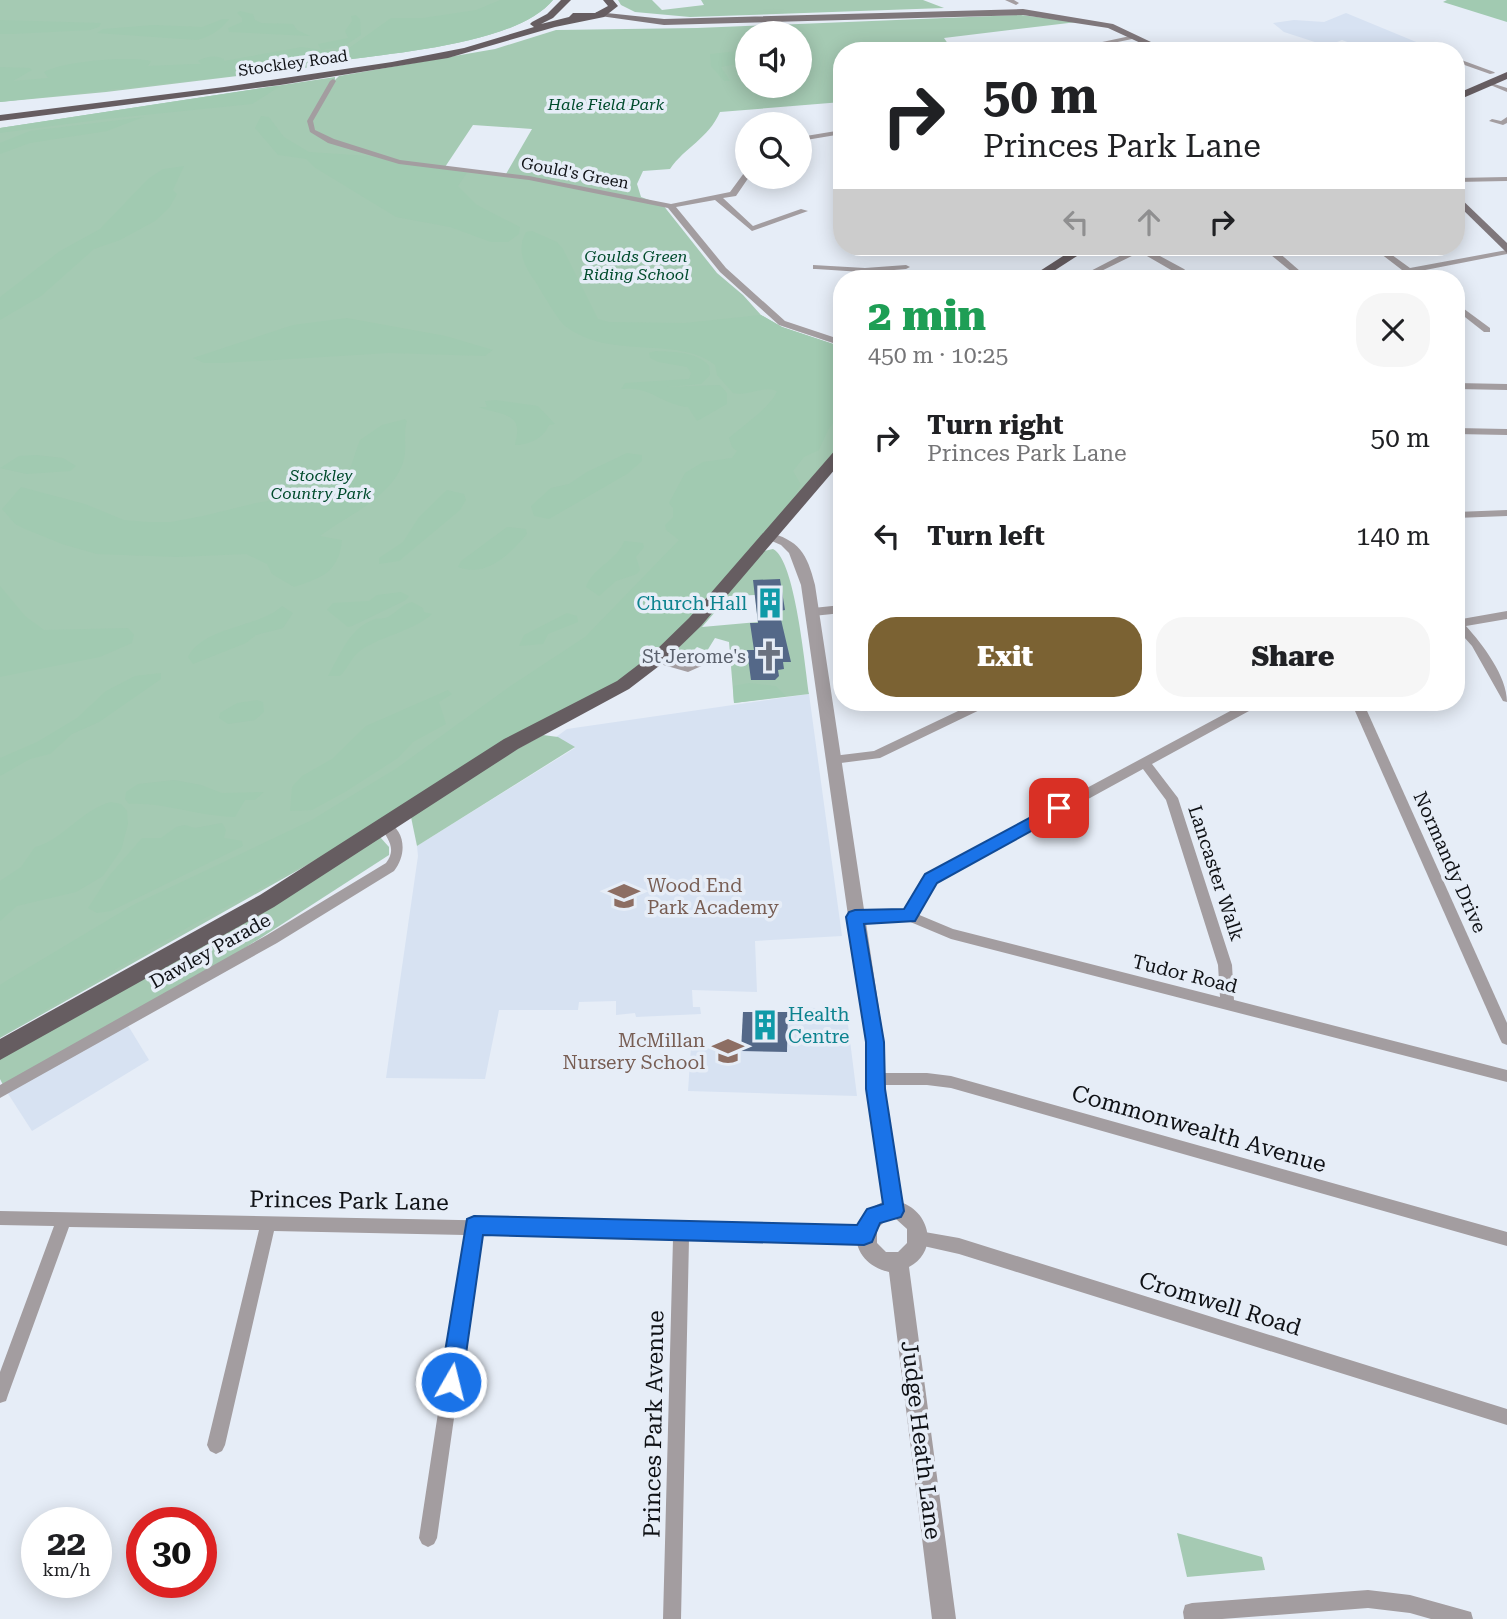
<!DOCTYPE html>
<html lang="en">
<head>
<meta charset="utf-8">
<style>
  :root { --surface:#fff; --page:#f6f6f6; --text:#202124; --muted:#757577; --accent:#7b6233 }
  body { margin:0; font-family:"Roboto Serif",serif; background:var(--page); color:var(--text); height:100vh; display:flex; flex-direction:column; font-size:26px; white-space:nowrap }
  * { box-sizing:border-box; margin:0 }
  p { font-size:23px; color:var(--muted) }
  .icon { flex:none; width:38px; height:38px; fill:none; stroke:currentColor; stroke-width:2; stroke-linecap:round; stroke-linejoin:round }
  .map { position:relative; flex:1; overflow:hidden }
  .panel { position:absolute; left:833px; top:270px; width:632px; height:441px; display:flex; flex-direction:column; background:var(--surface); border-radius:28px; box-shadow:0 4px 18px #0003 }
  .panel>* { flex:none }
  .hud { position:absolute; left:833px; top:42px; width:632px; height:214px; border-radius:28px; box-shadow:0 4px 18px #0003; background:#fff; color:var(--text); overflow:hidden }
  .buttons { position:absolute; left:735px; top:21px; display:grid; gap:14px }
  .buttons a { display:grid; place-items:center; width:77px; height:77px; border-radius:50%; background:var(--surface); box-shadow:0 4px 18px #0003; font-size:35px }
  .speed { position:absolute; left:21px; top:1507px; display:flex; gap:14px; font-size:35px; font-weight:700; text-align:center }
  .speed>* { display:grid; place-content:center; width:91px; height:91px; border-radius:50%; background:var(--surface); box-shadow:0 4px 18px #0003; line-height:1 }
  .speed small { font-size:18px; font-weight:400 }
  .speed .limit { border:10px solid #d22; background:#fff; color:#111 }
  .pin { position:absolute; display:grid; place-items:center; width:60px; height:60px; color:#fff; margin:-30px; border-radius:14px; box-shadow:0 4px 10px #0006 }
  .me { position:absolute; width:77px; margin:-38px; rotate:8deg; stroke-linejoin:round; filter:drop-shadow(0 0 5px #0008) }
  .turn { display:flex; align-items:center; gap:24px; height:147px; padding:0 35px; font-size:32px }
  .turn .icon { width:91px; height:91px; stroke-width:2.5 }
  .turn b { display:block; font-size:49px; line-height:60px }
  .lanes { display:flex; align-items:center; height:66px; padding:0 35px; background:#0003; justify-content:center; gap:35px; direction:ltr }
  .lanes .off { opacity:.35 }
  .round { display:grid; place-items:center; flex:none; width:74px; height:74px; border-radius:28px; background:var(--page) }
  .head { display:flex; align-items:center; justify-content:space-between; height:119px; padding:0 35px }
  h1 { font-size:42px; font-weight:800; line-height:52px; color:#1e9e55 }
  .primary-button { display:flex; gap:14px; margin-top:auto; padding:14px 35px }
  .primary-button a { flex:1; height:80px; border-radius:28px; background:var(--accent); color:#fff; font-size:28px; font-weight:800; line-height:80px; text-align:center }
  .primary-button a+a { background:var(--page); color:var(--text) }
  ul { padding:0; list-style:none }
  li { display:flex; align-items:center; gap:21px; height:98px; padding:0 35px }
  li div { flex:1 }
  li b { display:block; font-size:26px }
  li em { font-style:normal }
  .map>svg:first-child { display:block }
</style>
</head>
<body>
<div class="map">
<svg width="1507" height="1619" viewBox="0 0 1507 1619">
  <rect width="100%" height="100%" fill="#e6edf7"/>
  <!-- built -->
  <g fill="#d7e2f2">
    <path d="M1346,13L1438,51H1371L1342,40L1327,46L1284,32L1273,23L1294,20L1324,22Z"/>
    <path d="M809,694L842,936L755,941L757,992L692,990L693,1007H700L701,1014L636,1017L635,1013L616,1015V1001L579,1002L578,1010H499L485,1079L386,1078L418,856L417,846L575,748L556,737L567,729Z"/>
    <path d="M786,1007L846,1009L857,1096L688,1091L691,1047L787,1052L788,1013Z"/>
    <path d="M124,1019L149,1060L32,1131L5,1089Z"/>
  </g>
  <!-- green -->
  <g fill="#a5cab3" fill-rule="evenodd">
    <path d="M0,0H553C518,43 401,52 346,60L344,63L106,92L0,102Z"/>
    <path d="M618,0H652L662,10L704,5L701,0H923L944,8L690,17L635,12L621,5Z"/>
    <path d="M1021,15L1077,22L944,38L953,51H842V102L720,112C708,139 685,147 670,169L643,171L637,184L641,197L663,205L717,273L743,295L761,315L782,327L842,347V451L790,512L387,820L0,1038V128L335,77V80L339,76L495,49L556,30L697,28ZM747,33H800V86H747ZM473,125L532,129L506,174L445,167Z"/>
    <path d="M773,549C795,559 805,667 809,694L734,703L729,642L715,638L707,651L697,647L689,655L694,659H678L674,653L764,551ZM755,595L758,622L702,627L729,596Z"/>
    <path d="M543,735L558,737L575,747L417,846L411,817L486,766Z"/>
    <path d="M380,837L389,847V855L183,988L5,1089L0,1079V1050Z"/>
    <path d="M1177,1533L1262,1557L1265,1570L1187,1577Z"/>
  </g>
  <!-- forest -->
  <g fill="#a1cab1">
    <path d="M500,0H553C518,43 401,52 346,60L344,63H328L391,18H423L476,10Z"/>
    <path d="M1447,0H1507V22L1443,2Z"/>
    <path d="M240,11L253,14L255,20L261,23L293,24L297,30L310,36L229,32L228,28L242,22V18L237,13Z"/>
    <path d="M356,15L360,19L361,35L341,48L323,49L333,51L323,58L297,60L268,72L0,102V67L30,68L32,70L13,81L48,78L44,72C65,61 128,56 151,61L148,66L194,64H201L198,61C206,56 216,55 224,59V61L302,47L321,50L318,44L348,38L345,31L352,21L351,16Z"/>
    <path d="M223,19H229C222,29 209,38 196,40L97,33L103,29L154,25L202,27Z"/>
    <path d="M0,20L101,23L99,27L90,30L12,34H0Z"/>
    <path d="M747,50V62L721,67L730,81H724L711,66L710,54Z"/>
    <path d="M276,86L279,87L252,104L105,119L0,133V128Z"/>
    <path d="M261,116L269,117L284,137L309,152L369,156L397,163L468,171L458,186L477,205L520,227L519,234L508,242H491L450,227L396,217L314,167L306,159L278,155L255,128Z"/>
    <path d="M144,117L107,131L30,143L0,154V143L30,131Z"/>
    <path d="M184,166L173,190L177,194L169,208L155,221L120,240L94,249L41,296L0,320V297L60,251L100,229L148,179L163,169Z"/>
    <path d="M532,231L557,242L563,249L598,319L609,322L684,323L761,315L782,327L842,347V410L828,430L819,450L804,457L793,471L801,485L791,501L657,659L387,820L192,925L0,1036V985L6,981L133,905L310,821L397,768L509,687L585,637L679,540L666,530L665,525L673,517V508L669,503L685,473L703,462L732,458L737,451L732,447L729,438C742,426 772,406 777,391C763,385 748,397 733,393L717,375L715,365C678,335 611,361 565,326C557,319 542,292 535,281C524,266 516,250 526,232Z"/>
    <path d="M347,318L446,336L493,350L485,356L389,353L223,363H204L193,358L293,325Z"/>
    <path d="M655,351C672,352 697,351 709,366L710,375L701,384L666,387L720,385L727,393V404L697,421L688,407C659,404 653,386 621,389L625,383L689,379L691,373L687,367L658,362L650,358L649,353Z"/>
    <path d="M496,400L538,406L555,424L549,425C544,438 529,445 515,445C515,441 517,438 517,434C520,411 493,414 479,407H487L485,401Z"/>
    <path d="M405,419L407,421C403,433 407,446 404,459C394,497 349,514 320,536L342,540C339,572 322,578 294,587L272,574L267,564L246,554L177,557L97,554L62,544L25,529L15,524L2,509L21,487L85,504L124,520L148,522H171L203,516L256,503L321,492C355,476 348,469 360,440L382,425Z"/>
    <path d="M627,453L642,455V461L627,474L549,519L534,516L531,506L551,488L569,484L587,472Z"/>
    <path d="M36,455L63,458L76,466L70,471L27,474L0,468L19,456Z"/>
    <path d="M447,490L464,494L466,500L460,510L399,561L379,564V558L403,542L419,517Z"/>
    <path d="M507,527L526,529L527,534C510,554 486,578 458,567L461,561Z"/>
    <path d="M624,541L643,543L644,547L636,557L640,570L637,574L616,581L599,596L586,587C593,567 618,560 624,541Z"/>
    <path d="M0,586L25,616L44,630L128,628L134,635L132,643L100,657L0,677Z"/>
    <path d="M401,592L409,596L406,600L352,626L348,627L327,610L333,603L369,601L377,595Z"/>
    <path d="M412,602L423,608L424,612L432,614C412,632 383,635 361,650C350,658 348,669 340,676H328C341,654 349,628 375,619C378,618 381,619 385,618C395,615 401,604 412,602Z"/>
    <path d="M282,606L293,613L283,628L256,635L246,643L193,664L188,657C204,626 259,628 282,606Z"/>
    <path d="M567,613L577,616L578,622L548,634L543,644L519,646L524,635Z"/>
    <path d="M161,673V679L99,722L72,734L50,754L30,759L0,776V758L37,742L77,718L106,691L135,676Z"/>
    <path d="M749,683L776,686L786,696L734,703L733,686Z"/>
    <path d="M448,690L452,694L439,702L446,724L413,742L398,758L345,792L312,810L290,811L292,787L302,776L332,759L366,726Z"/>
    <path d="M257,700L263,702L264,712L255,720L228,724L219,718L220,713L237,703Z"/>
    <path d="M174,780L201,785L222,793L264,792L255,800H245L235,817C199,817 165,802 129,804L125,799L126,792L138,784Z"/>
    <path d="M111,802L121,804L127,811L128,824L121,850L103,876L76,892L17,906L0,921V881L21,867L35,847C63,840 81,810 111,802Z"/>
    <path d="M222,823L226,830L224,838L242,841L243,846L111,911L97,913L88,908L109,876L142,838H161L176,827L185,825L195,828Z"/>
  </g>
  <!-- building -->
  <g fill="#546888">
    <path d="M780,579L785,610L779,611L791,662H783L784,669L778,670L779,676L775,680H751L747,650H754L750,623H758L753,580Z"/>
    <path d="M743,1012H788L787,1052L741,1051Z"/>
  </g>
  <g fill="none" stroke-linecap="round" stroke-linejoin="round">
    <!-- minor -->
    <g fill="#a39da0" fill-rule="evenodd">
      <path d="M1005,0H1014L1019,3L1016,5Z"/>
      <path d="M1135,35L1137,38L1074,51H1060Z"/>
      <path d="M1025,44L1034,51H1027L1024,48L981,50Z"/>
      <path d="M1417,47L1425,50L1426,51L1415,50L1414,49Z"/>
      <path d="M1456,58L1494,72L1495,73L1490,74L1456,62Z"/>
      <path d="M333,79L336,81L313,121L315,130L334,139L400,160L529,176L671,204L730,192L744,173H747V177H749L736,196L723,198L753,226L801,209L808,211L752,231L715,200L676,207L726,268L785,321L842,340V346L779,325L720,272L668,208L529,180L399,164L328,143L310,132L307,121L330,81Z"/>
      <path d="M1488,82L1507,88V92L1488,84Z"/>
      <path d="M1507,117V123L1503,125L1489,121L1492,119L1501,121Z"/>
      <path d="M842,130V134L800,141V137Z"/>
      <path d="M1507,177V181L1456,182V178Z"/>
      <path d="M1137,247H1149L1147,249L1184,269L1194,278H1185L1140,252L1087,278H1077Z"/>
      <path d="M1372,247H1381L1410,268L1507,250V254L1415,272L1422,278H1413L1407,274L1382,278H1367L1371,276L1402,270Z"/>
      <path d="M1271,251H1277L1308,278H1299L1271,255Z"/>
      <path d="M813,265L865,268L906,265L910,267L906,269L870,272L871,278H863L862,272L816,269H813Z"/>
      <path d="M1456,303L1490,328V332H1484L1456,310Z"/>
      <path d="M1456,383L1507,384V390L1456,389Z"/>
      <path d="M1456,428L1507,429V435L1456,434Z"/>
      <path d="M1507,510V516L1456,518V512Z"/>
      <path d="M842,605V613L813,616L808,612L813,608Z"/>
      <path d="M1507,611V619L1466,626C1483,645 1507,676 1507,702L1503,701L1472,646L1456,628V620Z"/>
      <path d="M711,653L715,654L717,657L715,660L688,672L653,662L651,659L657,655L687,664Z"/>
      <path d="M977,702H992L990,705L880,758L833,764L827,760L833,756L874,751Z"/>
      <path d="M1247,702H1262L1260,705L1152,764L1178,798L1232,965L1234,1000L1507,1070V1082L951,939L908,921H850L848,917L850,913L855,912L905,911L921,879L932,871ZM1143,769L1166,800L1218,965L1220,997L953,929L917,914L931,887L942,879Z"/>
      <path d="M1351,702H1363L1507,1023V1045L1502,1043L1500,1039Z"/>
      <path d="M386,821C406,830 407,855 394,871L277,943L0,1098V1085L267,935L386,863C397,849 388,839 380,826L382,823Z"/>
      <path d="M876,1073H927L951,1076L1507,1232V1246L951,1088L927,1085H876L871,1083L869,1079L871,1075Z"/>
      <path d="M0,1211L864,1228L869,1230L872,1235L869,1240L864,1242L689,1239L681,1619H663L673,1239L480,1235L437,1538L434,1544L428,1547L422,1544L419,1538L465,1235L274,1231L225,1445L222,1451L216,1454L210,1451L207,1445L259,1230L69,1227L8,1395L6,1401L0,1403V1372L54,1226L0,1225Z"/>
      <path d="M919,1231L959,1238L1507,1409V1425L959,1254L919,1245L913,1243L911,1238L913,1233Z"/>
      <path d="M1368,1590L1410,1595L1464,1610L1471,1612L1473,1619H1431L1410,1613L1368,1608L1222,1619H1184L1183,1612L1185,1605L1192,1603Z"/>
    </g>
    <!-- tertiary -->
    <path fill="#a39da0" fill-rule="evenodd" d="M767,532C799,540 807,553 815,585L884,1042V1089L903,1203C931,1214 938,1252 909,1267L956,1619H932L889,1272C849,1263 844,1217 883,1202L866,1089V1042L801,585L789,553L781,545L760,536ZM896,1219L907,1229V1243L898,1252H886L877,1243V1229L886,1220Z"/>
    <!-- secondary -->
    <g fill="#7f777b" fill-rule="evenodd">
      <path d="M1023,9L1113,24L1170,51H1158L1108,28L1023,15L664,25L593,15L597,12L664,19Z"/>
      <path d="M1456,194L1507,243V253L1456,203Z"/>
    </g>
    <!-- primary -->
    <g fill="#665d61" fill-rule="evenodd">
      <path d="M561,0H571L553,18L541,24L569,17L573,13H595L608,6L603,0H613L618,6L604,17L555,27L448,58L280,85L0,121V115L224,87L392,62L464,48L534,27L530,24L532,22L547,14Z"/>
      <path d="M1507,72V79L1456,101V94Z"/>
      <path d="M1077,247H1091L1043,278H1029Z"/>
      <path d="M842,447V461L701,626L663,663L629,689L518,749L274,907L0,1060V1039L260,895L504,739L617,681L651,655L689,618L837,448Z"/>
    </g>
  </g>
  <!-- route -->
  <path fill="#1a73e8" stroke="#114b97" stroke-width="2" d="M1059,802L1064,804L1067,808L1064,813L937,883L915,921L864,924L884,1042L885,1089L904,1211L901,1217L880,1223L872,1242L864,1245L483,1235L462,1382L459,1389L451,1393L444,1389L440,1382L467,1219L474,1216L857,1225L867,1209L883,1204L866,1089V1042L846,917L849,912L855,910L904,909L925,874Z"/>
  <!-- icons -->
  <defs>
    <g id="building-bare" transform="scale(2.415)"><path d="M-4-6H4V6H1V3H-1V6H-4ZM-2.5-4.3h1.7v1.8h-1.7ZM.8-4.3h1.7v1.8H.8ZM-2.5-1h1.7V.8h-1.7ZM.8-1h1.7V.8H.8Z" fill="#0f9aa8" stroke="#e6edf7" stroke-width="2.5" paint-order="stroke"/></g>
    <g id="church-bare" transform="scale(2.415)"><path d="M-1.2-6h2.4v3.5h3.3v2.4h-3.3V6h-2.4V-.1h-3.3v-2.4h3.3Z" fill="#6b7280" stroke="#e6edf7" stroke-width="2.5" paint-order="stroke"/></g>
    <g id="school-bare" transform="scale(2.415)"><path d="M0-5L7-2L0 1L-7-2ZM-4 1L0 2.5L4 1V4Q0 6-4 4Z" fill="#8d6e63" stroke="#e6edf7" stroke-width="2.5" paint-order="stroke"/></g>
  </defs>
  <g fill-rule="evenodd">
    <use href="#building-bare" x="770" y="603"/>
    <use href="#church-bare" x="769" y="656"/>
    <use href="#school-bare" x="624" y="896"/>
    <use href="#building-bare" x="765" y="1025"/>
    <use href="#school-bare" x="728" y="1051"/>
  </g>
  <g text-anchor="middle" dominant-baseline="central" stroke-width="7" stroke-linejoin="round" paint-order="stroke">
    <!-- far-street labels -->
    <g font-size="16" fill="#0f1115" stroke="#e6edf7">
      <text transform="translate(293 63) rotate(-8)">Stockley Road</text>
      <text transform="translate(575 173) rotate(11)">Gould's Green</text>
    </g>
    <!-- far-park labels -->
    <g font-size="16" font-style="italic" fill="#004b2c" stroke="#e6edf7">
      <text x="606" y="104">Hale Field Park</text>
      <text x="636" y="256">Goulds Green<tspan x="636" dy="18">Riding School</tspan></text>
      <text x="321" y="475">Stockley<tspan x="321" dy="18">Country Park</tspan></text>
    </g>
    <!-- culture labels -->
    <g font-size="19" fill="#0d838f" stroke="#e6edf7" text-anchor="end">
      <text x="747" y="603">Church Hall</text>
      <text x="788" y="1014" text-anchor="start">Health<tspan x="788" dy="22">Centre</tspan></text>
    </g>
    <!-- worship labels -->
    <g font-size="19" fill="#5b616d" stroke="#e6edf7" text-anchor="end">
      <text x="746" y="656">St Jerome's</text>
    </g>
    <!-- street labels -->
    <g font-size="19" fill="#0f1115" stroke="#e6edf7">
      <text transform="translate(1450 862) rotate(66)">Normandy Drive</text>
      <text transform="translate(1216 873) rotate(72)">Lancaster Walk</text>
      <text transform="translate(210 951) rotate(-29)">Dawley Parade</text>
      <text transform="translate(1185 974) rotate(14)">Tudor Road</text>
    </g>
    <!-- education labels -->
    <g font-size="19" fill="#785e54" stroke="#e6edf7" text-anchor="start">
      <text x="647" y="885">Wood End<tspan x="647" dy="22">Park Academy</tspan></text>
      <text x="705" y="1040" text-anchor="end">McMillan<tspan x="705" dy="22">Nursery School</tspan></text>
    </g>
    <!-- near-street labels -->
    <g font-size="23" fill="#0f1115" stroke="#e6edf7">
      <text transform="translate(1199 1129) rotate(16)">Commonwealth Avenue</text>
      <text transform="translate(349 1201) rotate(1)">Princes Park Lane</text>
      <text transform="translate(1220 1304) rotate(17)">Cromwell Road</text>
      <text transform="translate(654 1424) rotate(-89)">Princes Park Avenue</text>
      <text transform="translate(921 1440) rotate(83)">Judge Heath Lane</text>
    </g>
  </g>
</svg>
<div class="buttons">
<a><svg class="icon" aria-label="sound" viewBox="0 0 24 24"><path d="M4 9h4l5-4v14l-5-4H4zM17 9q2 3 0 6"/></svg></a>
<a><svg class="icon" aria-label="search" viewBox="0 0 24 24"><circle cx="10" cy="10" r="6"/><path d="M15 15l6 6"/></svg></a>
</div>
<div class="speed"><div>22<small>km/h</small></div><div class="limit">30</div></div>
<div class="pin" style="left:1059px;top:808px;background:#d93025"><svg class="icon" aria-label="arrive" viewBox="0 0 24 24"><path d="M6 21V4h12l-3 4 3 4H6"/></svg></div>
<svg class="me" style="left:451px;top:1382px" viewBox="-20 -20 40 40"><circle r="17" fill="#1a73e8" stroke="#fff" stroke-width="3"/><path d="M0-11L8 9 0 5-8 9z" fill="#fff"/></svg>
<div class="hud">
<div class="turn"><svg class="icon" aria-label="right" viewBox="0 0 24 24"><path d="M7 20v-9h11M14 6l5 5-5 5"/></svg><div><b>50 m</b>Princes Park Lane</div></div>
<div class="lanes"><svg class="icon off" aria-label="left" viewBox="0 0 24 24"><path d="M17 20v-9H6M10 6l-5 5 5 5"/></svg><svg class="icon off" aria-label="ahead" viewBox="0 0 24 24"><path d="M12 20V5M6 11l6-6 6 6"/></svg><svg class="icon" aria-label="right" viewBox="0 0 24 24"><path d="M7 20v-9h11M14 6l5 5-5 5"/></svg></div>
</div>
<section class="panel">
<div class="head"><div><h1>2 min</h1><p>450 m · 10:25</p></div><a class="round"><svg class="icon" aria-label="close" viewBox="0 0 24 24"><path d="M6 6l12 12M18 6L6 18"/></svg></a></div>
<ul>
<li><svg class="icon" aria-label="right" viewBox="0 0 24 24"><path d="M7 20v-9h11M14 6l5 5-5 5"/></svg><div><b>Turn right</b><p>Princes Park Lane</p></div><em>50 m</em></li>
<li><svg class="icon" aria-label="left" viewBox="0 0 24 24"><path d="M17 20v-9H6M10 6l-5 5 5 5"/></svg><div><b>Turn left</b></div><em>140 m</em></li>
</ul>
<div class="primary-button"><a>Exit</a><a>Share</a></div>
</section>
</div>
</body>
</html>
